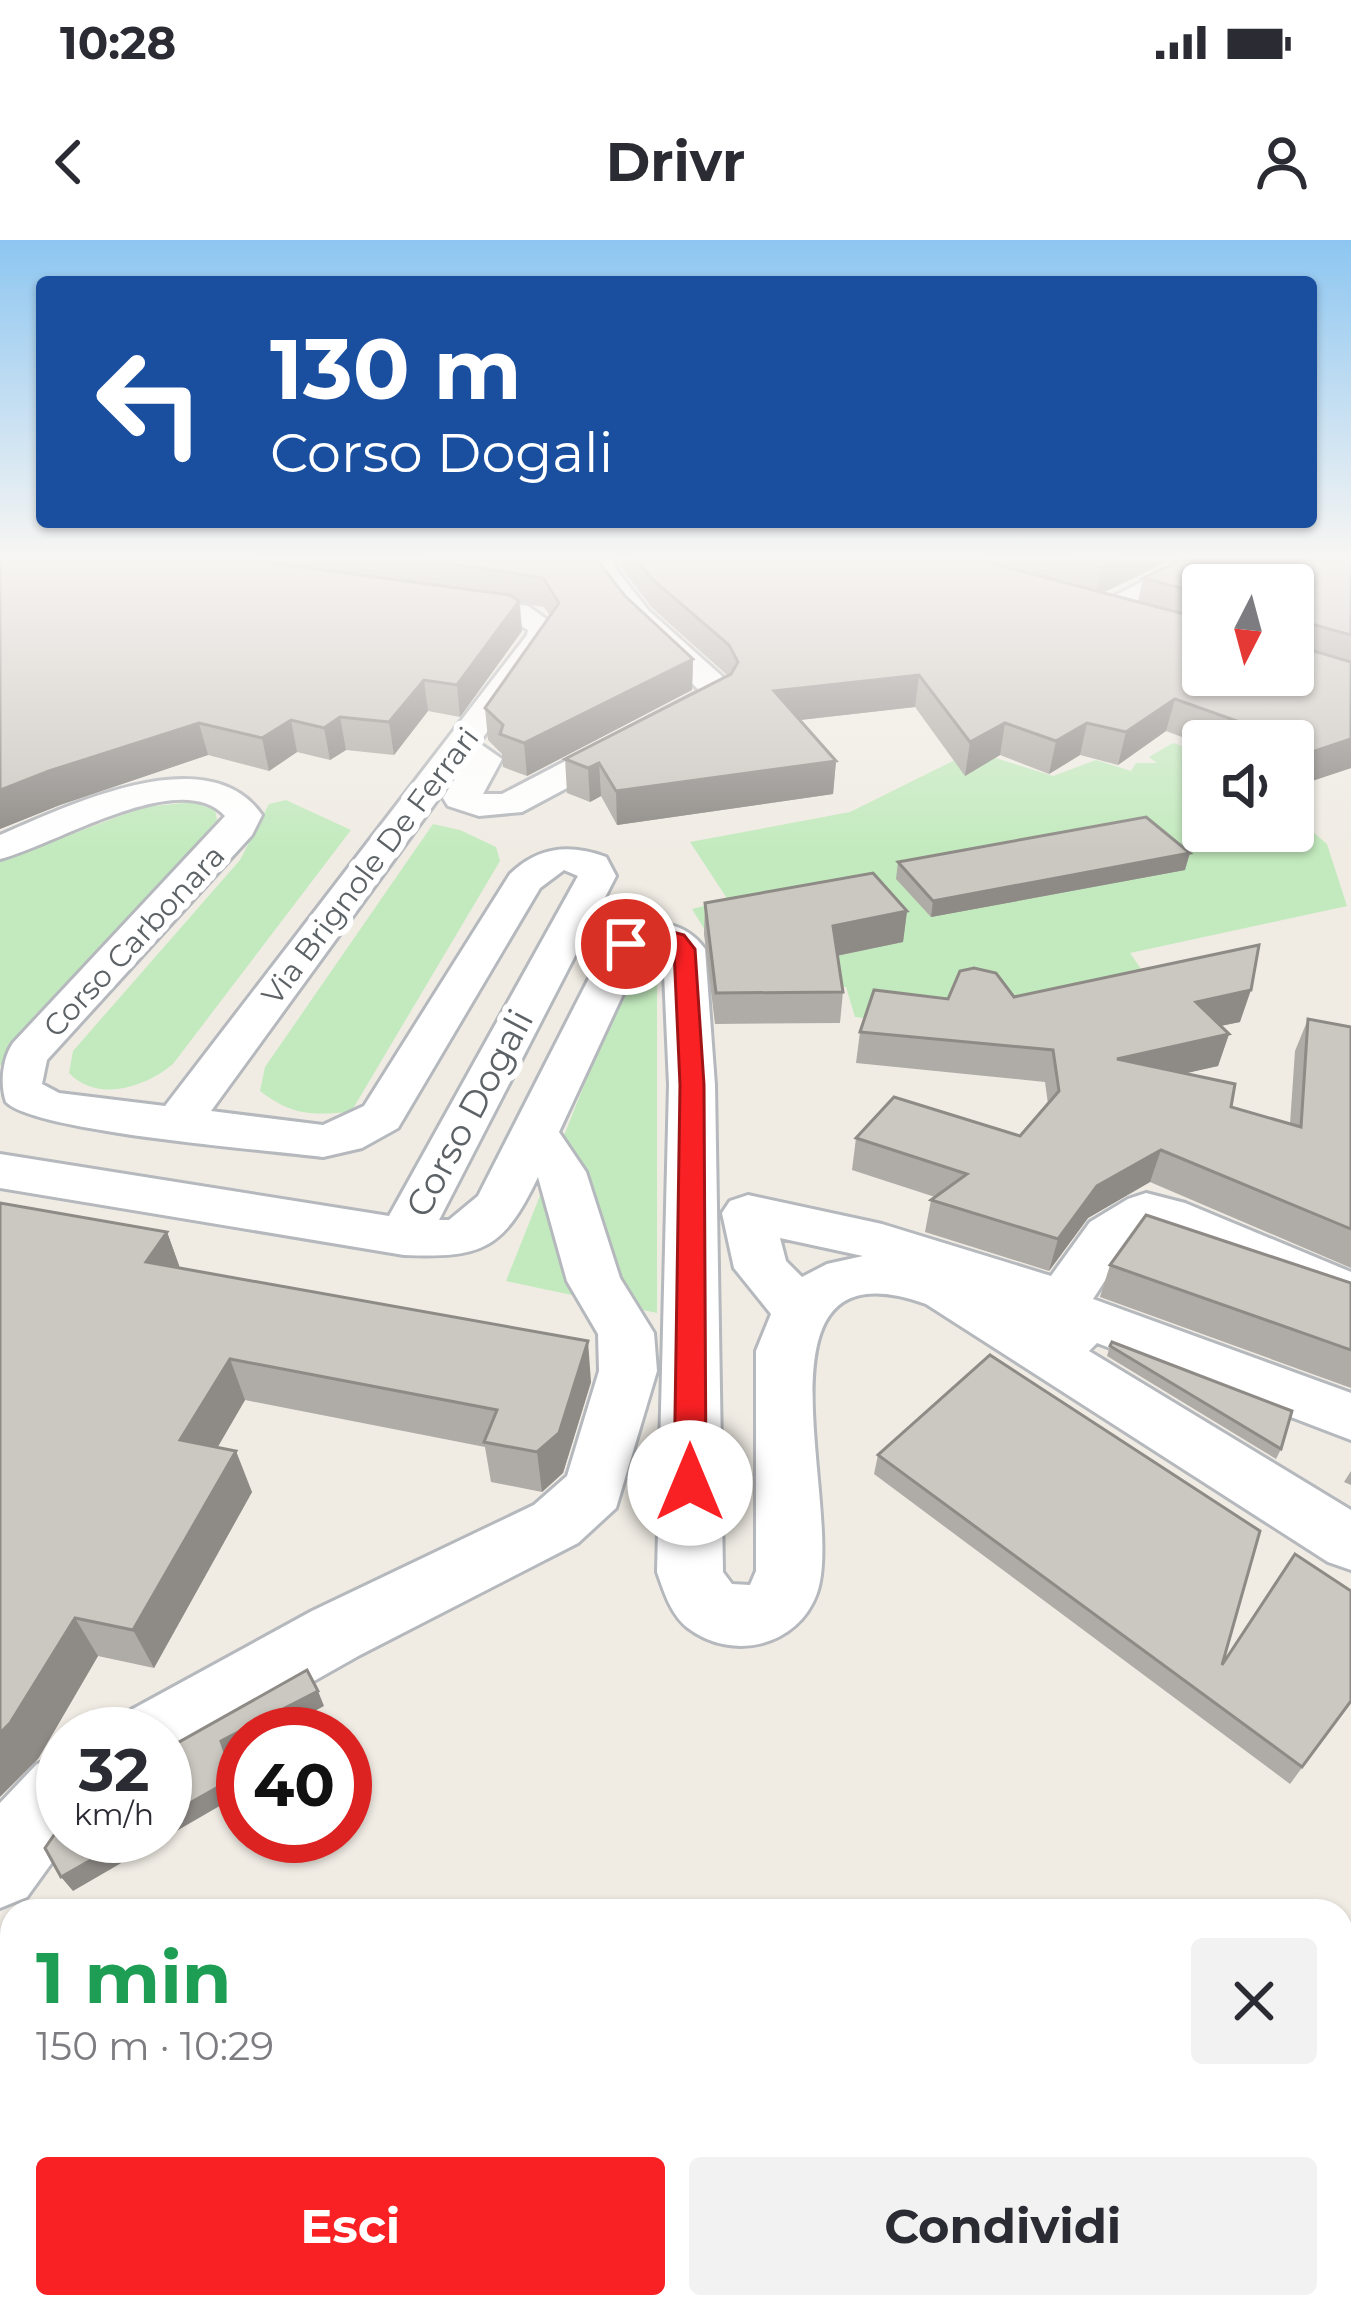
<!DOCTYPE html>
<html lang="it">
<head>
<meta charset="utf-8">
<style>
  :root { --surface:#fff; --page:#f2f2f3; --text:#2b2b33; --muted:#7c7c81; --accent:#fa2124 }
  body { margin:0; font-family:Montserrat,sans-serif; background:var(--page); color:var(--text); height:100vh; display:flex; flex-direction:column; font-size:45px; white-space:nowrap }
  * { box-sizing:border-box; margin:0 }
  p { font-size:39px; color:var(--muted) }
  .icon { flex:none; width:66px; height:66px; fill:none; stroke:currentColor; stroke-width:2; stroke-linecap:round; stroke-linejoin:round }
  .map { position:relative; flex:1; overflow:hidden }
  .details { position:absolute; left:0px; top:1659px; width:1353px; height:420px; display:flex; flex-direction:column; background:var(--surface); border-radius:36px 36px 0 0; box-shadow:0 3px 9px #0004 }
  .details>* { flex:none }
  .top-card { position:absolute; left:36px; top:36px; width:1281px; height:252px; border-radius:12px; box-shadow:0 3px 9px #0004; background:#1a4fa0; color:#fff; overflow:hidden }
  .needle { width:78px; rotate:186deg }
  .buttons { position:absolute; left:1182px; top:324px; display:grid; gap:24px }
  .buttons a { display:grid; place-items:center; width:132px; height:132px; border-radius:12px; background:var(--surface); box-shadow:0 3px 9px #0004; font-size:60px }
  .speed { position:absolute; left:36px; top:1467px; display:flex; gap:24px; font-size:60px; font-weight:700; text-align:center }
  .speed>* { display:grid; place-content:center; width:156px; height:156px; border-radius:50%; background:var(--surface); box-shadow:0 3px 9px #0004; line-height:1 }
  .speed small { font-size:30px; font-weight:400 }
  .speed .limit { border:18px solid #d22; background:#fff; color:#111 }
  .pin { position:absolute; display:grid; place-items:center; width:102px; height:102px; color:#fff; margin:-51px; border:6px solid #fff; border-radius:50%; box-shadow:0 3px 12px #0007 }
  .me { position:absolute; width:132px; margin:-66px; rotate:0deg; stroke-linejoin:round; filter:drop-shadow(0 0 9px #0008) }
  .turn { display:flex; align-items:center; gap:42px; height:252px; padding:0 36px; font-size:54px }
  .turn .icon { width:156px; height:156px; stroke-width:2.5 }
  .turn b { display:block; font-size:84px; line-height:102px }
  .round { display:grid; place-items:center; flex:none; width:126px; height:126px; border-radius:12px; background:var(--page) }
  .summary { display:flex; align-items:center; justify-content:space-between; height:204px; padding:0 36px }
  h1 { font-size:72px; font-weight:700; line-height:90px; color:#1e9e55 }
  .action { display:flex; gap:24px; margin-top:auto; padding:24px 36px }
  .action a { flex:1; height:138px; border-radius:12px; background:var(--accent); color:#fff; font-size:48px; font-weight:700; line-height:138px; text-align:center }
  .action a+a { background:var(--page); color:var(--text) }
  .status { display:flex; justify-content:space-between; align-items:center; height:84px; padding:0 60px; background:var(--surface); direction:ltr }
  .status svg { height:33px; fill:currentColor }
  header { display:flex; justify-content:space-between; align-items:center; height:156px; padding:0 36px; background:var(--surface); font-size:54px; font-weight:700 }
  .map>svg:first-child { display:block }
</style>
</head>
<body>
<div class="status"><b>10:28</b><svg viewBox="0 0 49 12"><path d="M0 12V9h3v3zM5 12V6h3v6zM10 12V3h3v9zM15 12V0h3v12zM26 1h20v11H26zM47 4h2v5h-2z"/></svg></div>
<header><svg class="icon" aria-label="back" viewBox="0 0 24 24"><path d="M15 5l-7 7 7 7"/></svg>Drivr<svg class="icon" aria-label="person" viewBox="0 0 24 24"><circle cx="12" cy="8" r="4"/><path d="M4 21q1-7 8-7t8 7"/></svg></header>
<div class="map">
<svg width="1351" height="2079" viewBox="0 0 1351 2079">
  <rect width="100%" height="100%" fill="#f0ece4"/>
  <!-- green -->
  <g fill="#c3eabe">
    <path d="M1173,503L1203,513V591H1293V575L1327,604L1347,666L1130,713L1141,729L1032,797L855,777L846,747H785L708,695L692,669L728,660L690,602L850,572L973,511L1053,536L1096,520L1131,531L1136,523H1157L1149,517Z"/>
    <path d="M286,560L351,590L173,824C146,847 97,863 69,833L73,811L240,620L269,564Z"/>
    <path d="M193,562L215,570L218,585L35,775L0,826V621L144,567Z"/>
    <path d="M433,584L460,590L496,607L500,621L351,872C311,875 293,876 260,851L265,827Z"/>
    <path d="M642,713L657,714V1073L506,1041L594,820Z"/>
  </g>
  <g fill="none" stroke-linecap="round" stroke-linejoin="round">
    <!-- minor casing -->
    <g stroke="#b5b8bc" stroke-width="6">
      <g id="minor">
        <path d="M589,320H615V328L649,371L725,439L733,455L728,462L522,572L479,576L448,566L443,558L465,522L211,871L323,885L364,866L510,634C539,606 570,604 606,617L616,636L439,980H449L478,956L611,695C644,678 682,677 705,709L715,845L723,1332L732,1344L750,1345L756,1331V1111L771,1074L734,1028L722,973L730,961L748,955L882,984L1051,1036L1090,982L1128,959L1146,953L1185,963L1351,1032V1074L1154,990L1126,1008L1093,1059L1351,1153V1200L1097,1103L1089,1111L1351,1270V1330L1328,1322L926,1064C740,997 846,1270 817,1353C798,1406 733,1422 688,1388C671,1375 664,1352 657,1332L669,845L663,711L651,707L643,711L559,892L586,932L620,1038L654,1093L657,1131L616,1268L578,1303L360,1415L165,1525V1494H120L131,1470L312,1371L534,1265L567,1236L599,1131L598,1094L567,1041L538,937C503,1010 482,1018 404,1015L0,948V914L389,976L578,636L564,630L540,648L398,888L362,908L323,917C269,910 35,892 6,862C0,845 2,819 13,803L225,576C180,526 54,606 0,619V595C68,566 208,497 262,575L252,595L47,820L42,844L59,853L165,866L527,395L528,390L510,379L436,367L432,361L436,355L528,366L556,386L557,396L479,503L502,519L483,554H502L700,451L629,383L589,329ZM780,998L863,1016L827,1024L802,1037L786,1021Z"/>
        <path d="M1177,324L1186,326L1190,332L1186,338L1109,377H1089L1085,371Z"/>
        <path d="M63,1514V1596H71L27,1657L0,1668V1563L37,1524Z"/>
        <path d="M1341,2022L1351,2026V2079H1293L1288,2067H1341Z"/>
        <path d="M553,2067H647L642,2079H548Z"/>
      </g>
    </g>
    <!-- minor -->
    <use href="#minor" fill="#fff" fill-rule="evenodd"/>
  </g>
  <!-- wall -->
  <g fill="#afaba6" fill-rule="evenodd">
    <path d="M0,320H597L625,356L693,419L692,450L527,536L503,527L502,514L488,500L485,468L550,376L544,367L520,363L522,391L460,477L428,471L394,515L346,510L330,520L297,512L269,531L208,515L60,565L0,589Z"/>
    <path d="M619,320H1351V528L1294,547L1293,501H1203V505L1166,491L1118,525L1080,515L1049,534L1000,515L965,536L915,467L800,480L836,521L833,554L617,585L601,556L590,562L567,553L565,519L728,436L652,368L620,326ZM1168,322H1177L1143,338L1138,362L1103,353ZM1203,345L1293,435H1203Z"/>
    <path d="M898,622L1185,630L931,677L896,639Z"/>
    <path d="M705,663L907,671L903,702L837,716L843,752L840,783L715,784L704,694Z"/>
    <path d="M1014,757L1240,782L1220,786L1229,794L1218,826L1185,833L1231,867L1290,884L1295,811L1308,779L1351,787V1028L1150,942L1088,978L1049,1031L925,992L931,960L935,957L852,930L856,898L1020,896L1048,864L1045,842L856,823L860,792L948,759Z"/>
    <path d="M167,992L180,1028L591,1142L563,1233L542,1252L491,1242L485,1207L245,1160L217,1208L252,1252L154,1428L98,1416L38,1519Z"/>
    <path d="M1110,1025L1351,1043V1148L1100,1057Z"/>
    <path d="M1110,1106L1281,1209L1276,1219L1107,1116Z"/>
    <path d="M878,1215L1222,1425L1351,1461L1290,1544L874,1234Z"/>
    <path d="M1351,1231V1245L1344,1242Z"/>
    <path d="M1341,1816L1351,1821V1999L1341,1995Z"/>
  </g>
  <!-- shaded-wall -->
  <g fill="#8e8b87">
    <path d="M1117,320H1168L1096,356L1102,327Z"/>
    <path d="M519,361L522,391L460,477L457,445Z"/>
    <path d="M693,419L692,450L527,536L524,503Z"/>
    <path d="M919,435L915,467L773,483L774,451Z"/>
    <path d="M424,440L428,471L394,515L389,482Z"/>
    <path d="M1175,459L1166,491L1118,525L1126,492Z"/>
    <path d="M340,477L346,510L330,520L324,488Z"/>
    <path d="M291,480L297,512L269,531L262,498Z"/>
    <path d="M199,483L208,515L60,565L0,589V550L49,531Z"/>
    <path d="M1005,483L1000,515L965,536L970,502Z"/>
    <path d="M1087,483L1080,515L1049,534L1056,501Z"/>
    <path d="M1351,499V528L1294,547L1306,514Z"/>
    <path d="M836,521L833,554L617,585L616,551Z"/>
    <path d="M599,523L601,556L590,562L588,528Z"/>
    <path d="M1190,613L1185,630L931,677L933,661Z"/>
    <path d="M907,671L903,702L830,717L833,686Z"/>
    <path d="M1251,750L1240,782L1186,793L1196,762Z"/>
    <path d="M1229,794L1218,826L1108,851L1117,819Z"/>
    <path d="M1161,910L1150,942L1088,978L1049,1031L1058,999L1097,946Z"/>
    <path d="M167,992L182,1034L146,1022Z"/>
    <path d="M588,1101L591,1142L563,1233L542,1252L537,1212Z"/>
    <path d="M230,1119L245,1160L198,1241L180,1200Z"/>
    <path d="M236,1211L252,1252L154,1428L133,1390Z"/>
    <path d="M75,1378L98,1416L38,1519L0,1557V1493Z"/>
    <path d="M318,1451L324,1466L272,1494H243V1509L229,1516L242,1553L73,1651L61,1637L133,1596H165V1577L221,1501Z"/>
    <path d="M289,2067H292L309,2079H276Z"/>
  </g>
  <!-- building -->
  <g fill="#cbc7c1" stroke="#8e8b87" stroke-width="3">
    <path d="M0,320H248L510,355L519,361L457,445L424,440L389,482L340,477L324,488L291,480L262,498L199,483L49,531L0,550Z"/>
    <path d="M427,320H597L625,356L693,419L524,503L500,494L503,485L485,468L559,363L543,338Z"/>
    <path d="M637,320H979L1203,379V435H1293V345H1203V354L1143,338L1181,320H1351V395L1304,382L1298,386L1297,406L1351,422V499L1306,514L1293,506V501H1284L1268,492L1175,459L1126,492L1087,483L1056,501L1005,483L970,502L919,435L774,451L836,521L616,551L599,523L588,528L565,519L731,434L738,422L729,405L652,339Z"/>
    <path d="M1075,320H1117L1102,327Z"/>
    <path d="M1146,577L1190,613L933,661L898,622Z"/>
    <path d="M873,633L907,671L833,686L843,752L716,753L705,663Z"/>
    <path d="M1259,705L1251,750L1196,762L1229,794L1117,819L1235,844L1231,867L1301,887L1308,779L1351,787V989L1161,910L1097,946L1058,999L931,960L967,934L856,898L894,857L1020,896L1059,851L1053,810L860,792L874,750L948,759L960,731L974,728L996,733L1014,757Z"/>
    <path d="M0,963L167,992L146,1022L588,1101L559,1193L537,1212L484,1202L497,1170L230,1119L180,1200L236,1211L133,1390L75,1378L10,1483L0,1493Z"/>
    <path d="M1146,975L1351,1043V1110L1110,1025Z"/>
    <path d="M1112,1102L1292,1171L1281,1209L1110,1106Z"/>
    <path d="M990,1115L1260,1291L1222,1425L1295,1314L1351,1351V1461L1302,1527L878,1215Z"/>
    <path d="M307,1430L318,1451L221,1501L234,1538L165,1577V1510Z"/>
    <path d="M63,1550V1581L56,1577V1557Z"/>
    <path d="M63,1582V1596H133L61,1637L45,1608Z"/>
    <path d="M1341,1816L1351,1821V1958L1341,1954Z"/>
    <path d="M12,1973V2067H289L276,2079H0V2000Z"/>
    <path d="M705,2067H1086L1113,2079H691L693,2073Z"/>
  </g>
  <!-- sky -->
  <linearGradient id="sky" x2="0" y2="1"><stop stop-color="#8dc6f1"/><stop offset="0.52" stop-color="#f8f6f3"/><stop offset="1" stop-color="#f8f6f3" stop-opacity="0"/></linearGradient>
  <rect width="1351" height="611" fill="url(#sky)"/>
  <!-- route -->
  <path fill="#fa2124" stroke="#a21517" stroke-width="3" d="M659,688L684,695L695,709L704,845L706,1243L701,1252L690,1256L679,1252L674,1243L680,845L674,710L659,701L626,710L616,704Z"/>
  <g text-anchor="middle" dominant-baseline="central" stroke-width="12" stroke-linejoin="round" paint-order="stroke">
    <!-- far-street labels -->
    <g font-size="30" fill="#5c6266" stroke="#fff">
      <text transform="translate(370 626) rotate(-53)">Via Brignole De Ferrari</text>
      <text transform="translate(134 701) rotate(-47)">Corso Carbonara</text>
    </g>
    <!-- street labels -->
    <g font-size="36" fill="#5c6266" stroke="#fff">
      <text transform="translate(469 873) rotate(-62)">Corso Dogali</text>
    </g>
  </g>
</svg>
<div class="buttons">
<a><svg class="needle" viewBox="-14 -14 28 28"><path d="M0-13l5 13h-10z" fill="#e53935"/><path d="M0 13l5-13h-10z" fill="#7c7c81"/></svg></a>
<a><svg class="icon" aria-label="sound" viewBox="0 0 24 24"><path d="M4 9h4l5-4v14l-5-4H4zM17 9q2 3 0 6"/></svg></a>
</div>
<div class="speed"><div>32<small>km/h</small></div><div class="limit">40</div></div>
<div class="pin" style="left:626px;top:704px;background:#d93025"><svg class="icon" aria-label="arrive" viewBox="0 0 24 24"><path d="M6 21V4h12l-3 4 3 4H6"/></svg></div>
<svg class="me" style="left:690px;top:1243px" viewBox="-20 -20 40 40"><circle r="19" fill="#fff"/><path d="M0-13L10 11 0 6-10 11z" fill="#fa2124"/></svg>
<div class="top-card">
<div class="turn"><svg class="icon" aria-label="left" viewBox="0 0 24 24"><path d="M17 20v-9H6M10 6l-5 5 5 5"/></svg><div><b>130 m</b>Corso Dogali</div></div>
</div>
<section class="details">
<div class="summary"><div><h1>1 min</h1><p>150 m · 10:29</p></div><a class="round"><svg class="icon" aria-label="close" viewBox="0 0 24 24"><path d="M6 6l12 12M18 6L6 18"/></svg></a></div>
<div class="action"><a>Esci</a><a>Condividi</a></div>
</section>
</div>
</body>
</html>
